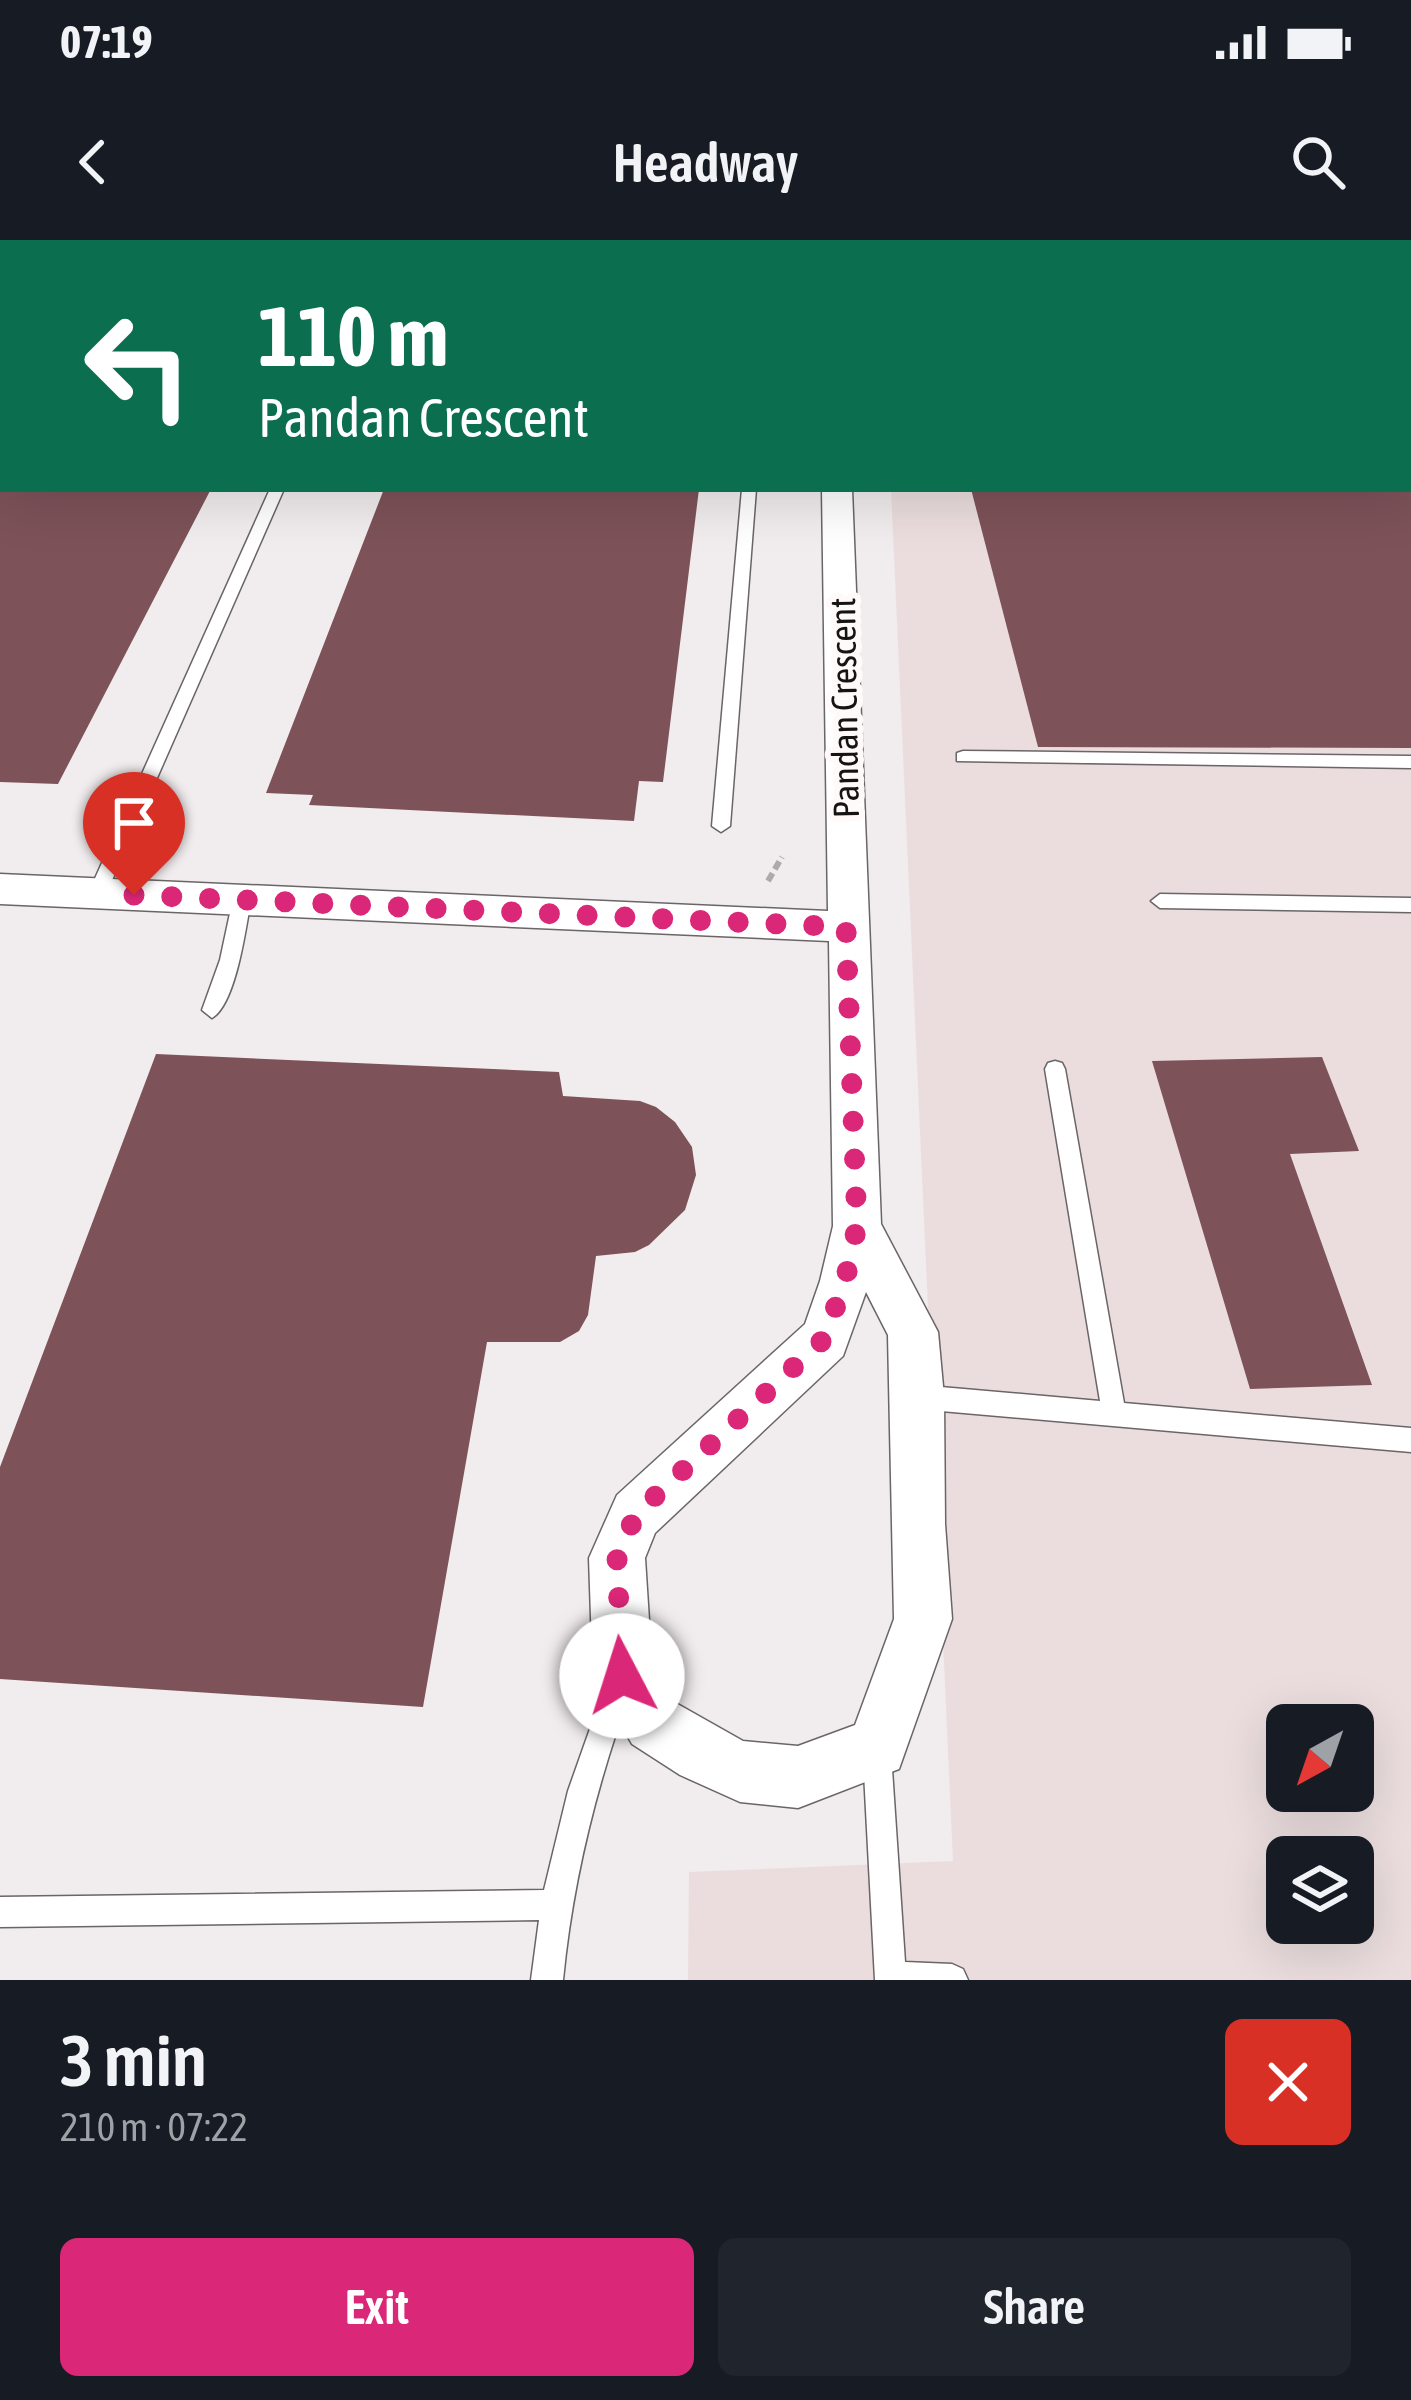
<!DOCTYPE html>
<html lang="en">
<head>
<meta charset="utf-8">
<style>
  :root { --surface:#171b24; --page:#20242c; --text:#f1f3f6; --muted:#9ea1a6; --accent:#db2777 }
  body { margin:0; font-family:"Asap Condensed",sans-serif; background:var(--page); color:var(--text); height:100vh; display:flex; flex-direction:column; font-size:45px; white-space:nowrap }
  * { box-sizing:border-box; margin:0 }
  p { font-size:39px; color:var(--muted) }
  .icon { flex:none; width:66px; height:66px; fill:none; stroke:currentColor; stroke-width:2; stroke-linecap:round; stroke-linejoin:round }
  .map { position:relative; height:1740px; overflow:hidden }
  .drawer { display:flex; flex-direction:column; background:var(--surface); flex:1 }
  .drawer>* { flex:none }
  .banner { position:absolute; left:0px; top:0px; width:1413px; height:252px; box-shadow:0 12px 48px #0002; background:#0b6e4f; color:#fff; overflow:hidden }
  .needle { width:78px; rotate:220deg }
  .tools { position:absolute; left:1266px; top:1464px; display:grid; gap:24px }
  .tools a { display:grid; place-items:center; width:108px; height:108px; border-radius:18px; background:var(--surface); box-shadow:0 12px 48px #0002; font-size:60px }
  .pin { position:absolute; display:grid; place-items:center; width:102px; height:102px; color:#fff; margin:-123px -51px; border-radius:50% 50% 50% 0; rotate:-45deg; box-shadow:0 0 12px #0007 }
  .pin .icon { rotate:45deg }
  .me { position:absolute; width:132px; margin:-66px; rotate:355deg; stroke-linejoin:round; filter:drop-shadow(0 0 9px #0008) }
  .turn { display:flex; align-items:center; gap:42px; height:252px; padding:0 60px; font-size:54px }
  .turn .icon { width:156px; height:156px; stroke-width:2.5 }
  .turn b { display:block; font-size:84px; line-height:102px }
  .round { display:grid; place-items:center; flex:none; width:126px; height:126px; border-radius:18px; background:var(--page) }
  .headline { display:flex; align-items:center; justify-content:space-between; height:204px; padding:0 60px }
  h1 { font-size:72px; font-weight:600; line-height:90px }
  .primary-button { display:flex; gap:24px; margin-top:auto; padding:24px 60px }
  .primary-button a { flex:1; height:138px; border-radius:18px; background:var(--accent); color:#fff; font-size:48px; font-weight:600; line-height:138px; text-align:center }
  .primary-button a+a { background:var(--page); color:var(--text) }
  .status { display:flex; justify-content:space-between; align-items:center; height:84px; padding:0 60px; background:var(--surface); direction:ltr }
  .status svg { height:33px; fill:currentColor }
  header { display:flex; justify-content:space-between; align-items:center; height:156px; padding:0 60px; background:var(--surface); font-size:54px; font-weight:600 }
  .map>svg:first-child { display:block }
</style>
</head>
<body>
<div class="status"><b>07:19</b><svg viewBox="0 0 49 12"><path d="M0 12V9h3v3zM5 12V6h3v6zM10 12V3h3v9zM15 12V0h3v12zM26 1h20v11H26zM47 4h2v5h-2z"/></svg></div>
<header><svg class="icon" aria-label="back" viewBox="0 0 24 24"><path d="M15 5l-7 7 7 7"/></svg>Headway<svg class="icon" aria-label="search" viewBox="0 0 24 24"><circle cx="10" cy="10" r="6"/><path d="M15 15l6 6"/></svg></header>
<div class="map">
<svg width="1411" height="1740" viewBox="0 0 1411 1740">
  <rect width="100%" height="100%" fill="#f1eced"/>
  <!-- built -->
  <path fill="#ebddde" fill-rule="evenodd" d="M880,0H1411V1740H688L689,1632L953,1621L891,249H1410V3ZM1287,1485H1353V1551H1287ZM1287,1617H1353V1683H1287Z"/>
  <!-- building -->
  <g fill="#7d5259">
    <path d="M0,249H211L58,544L0,542Z"/>
    <path d="M384,249H699L663,542L639,541L634,581L309,565L313,555L266,553Z"/>
    <path d="M971,249H1411V508L1038,507Z"/>
    <path d="M156,814L559,832L563,856L640,861L656,867L675,882L692,907L696,935L685,970L649,1005L635,1012L596,1016L588,1075L579,1091L560,1102H487L423,1467L0,1439V1227Z"/>
    <path d="M1322,817L1359,911L1290,914L1372,1145L1250,1149L1152,821Z"/>
  </g>
  <g fill="none" stroke-linecap="round" stroke-linejoin="round">
    <!-- service casing -->
    <g stroke="#6a6566" stroke-width="3">
      <g id="service">
        <rect x="1410" y="71" width="1" height="8"/>
        <path d="M3,85V93L0,94V86Z"/>
        <rect x="1410" y="217" width="1" height="8"/>
        <path d="M270,249H284L106,654L104,659H90L88,654Z"/>
        <path d="M742,249H756L730,586L721,592L712,586Z"/>
        <path d="M963,511L1411,516V528L957,521V513Z"/>
        <path d="M242,652L251,659C246,687 236,764 212,778L202,770L220,720L233,659Z"/>
        <path d="M1160,654L1411,658V672L1160,668L1151,661Z"/>
        <path d="M1055,821L1062,823L1065,829L1124,1163L1411,1188V1212L918,1169L909,1165L906,1157L909,1149L918,1145L1100,1161L1045,829L1048,823Z"/>
        <path d="M620,1428L630,1432L634,1442C598,1539 573,1637 563,1740H531L539,1680L0,1687V1657L544,1650L568,1551L610,1432Z"/>
        <path d="M877,1500L887,1504L891,1514L905,1722L952,1724L963,1729L968,1740H875L863,1514L867,1504Z"/>
      </g>
    </g>
    <!-- minor casing -->
    <g stroke="#6a6566" stroke-width="3">
      <g id="minor">
        <rect x="818" y="0" width="24" height="3"/>
        <path d="M822,249H852L881,984L938,1092L944,1157L945,1284L952,1379L899,1529L798,1568L740,1562L680,1535L632,1504L593,1436L589,1318L617,1255L805,1084L820,1041L833,986L829,701L0,664V634L828,671ZM866,1052L888,1095L894,1379L855,1485L798,1506L743,1501L674,1462L652,1427L645,1318L655,1293L843,1116Z"/>
      </g>
    </g>
    <!-- path -->
    <path stroke="#aeaaab" stroke-width="6" stroke-dasharray="9 4.5" stroke-linecap="butt" d="M768,641L782,617"/>
    <!-- service -->
    <use href="#service" fill="#fff" fill-rule="evenodd"/>
    <!-- minor -->
    <use href="#minor" fill="#fff" fill-rule="evenodd"/>
  </g>
  <g fill="none" stroke-linecap="round" stroke-linejoin="round">
    <!-- route -->
    <path stroke="#db2777" stroke-width="21" stroke-dasharray="0 37.8" d="M134,655L846,687L857,986L845,1041L824,1099L636,1274L617,1318L622,1436"/>
  </g>
  <g text-anchor="middle" dominant-baseline="central" stroke-width="12" stroke-linejoin="round" paint-order="stroke">
    <!-- far-street labels -->
    <g font-size="36" fill="#151314" stroke="#fff9fa">
      <text transform="translate(844 468) rotate(-91)">Pandan Crescent</text>
    </g>
  </g>
</svg>
<div class="tools">
<a><svg class="needle" viewBox="-14 -14 28 28"><path d="M0-13l5 13h-10z" fill="#e53935"/><path d="M0 13l5-13h-10z" fill="#9ea1a6"/></svg></a>
<a><svg class="icon" aria-label="layers" viewBox="0 0 24 24"><path d="M12 4l9 5-9 5-9-5zM3 14l9 5 9-5"/></svg></a>
</div>
<div class="pin" style="left:134px;top:655px;background:#d93025"><svg class="icon" aria-label="arrive" viewBox="0 0 24 24"><path d="M6 21V4h12l-3 4 3 4H6"/></svg></div>
<svg class="me" style="left:622px;top:1436px" viewBox="-20 -20 40 40"><circle r="19" fill="#fff"/><path d="M0-13L10 11 0 6-10 11z" fill="#db2777"/></svg>
<div class="banner">
<div class="turn"><svg class="icon" aria-label="left" viewBox="0 0 24 24"><path d="M17 20v-9H6M10 6l-5 5 5 5"/></svg><div><b>110 m</b>Pandan Crescent</div></div>
</div>
</div>
<section class="drawer">
<div class="headline"><div><h1>3 min</h1><p>210 m · 07:22</p></div><a class="round" style="background:#d93025;color:#fff"><svg class="icon" aria-label="close" viewBox="0 0 24 24"><path d="M6 6l12 12M18 6L6 18"/></svg></a></div>
<div class="primary-button"><a>Exit</a><a>Share</a></div>
</section>
</body>
</html>
